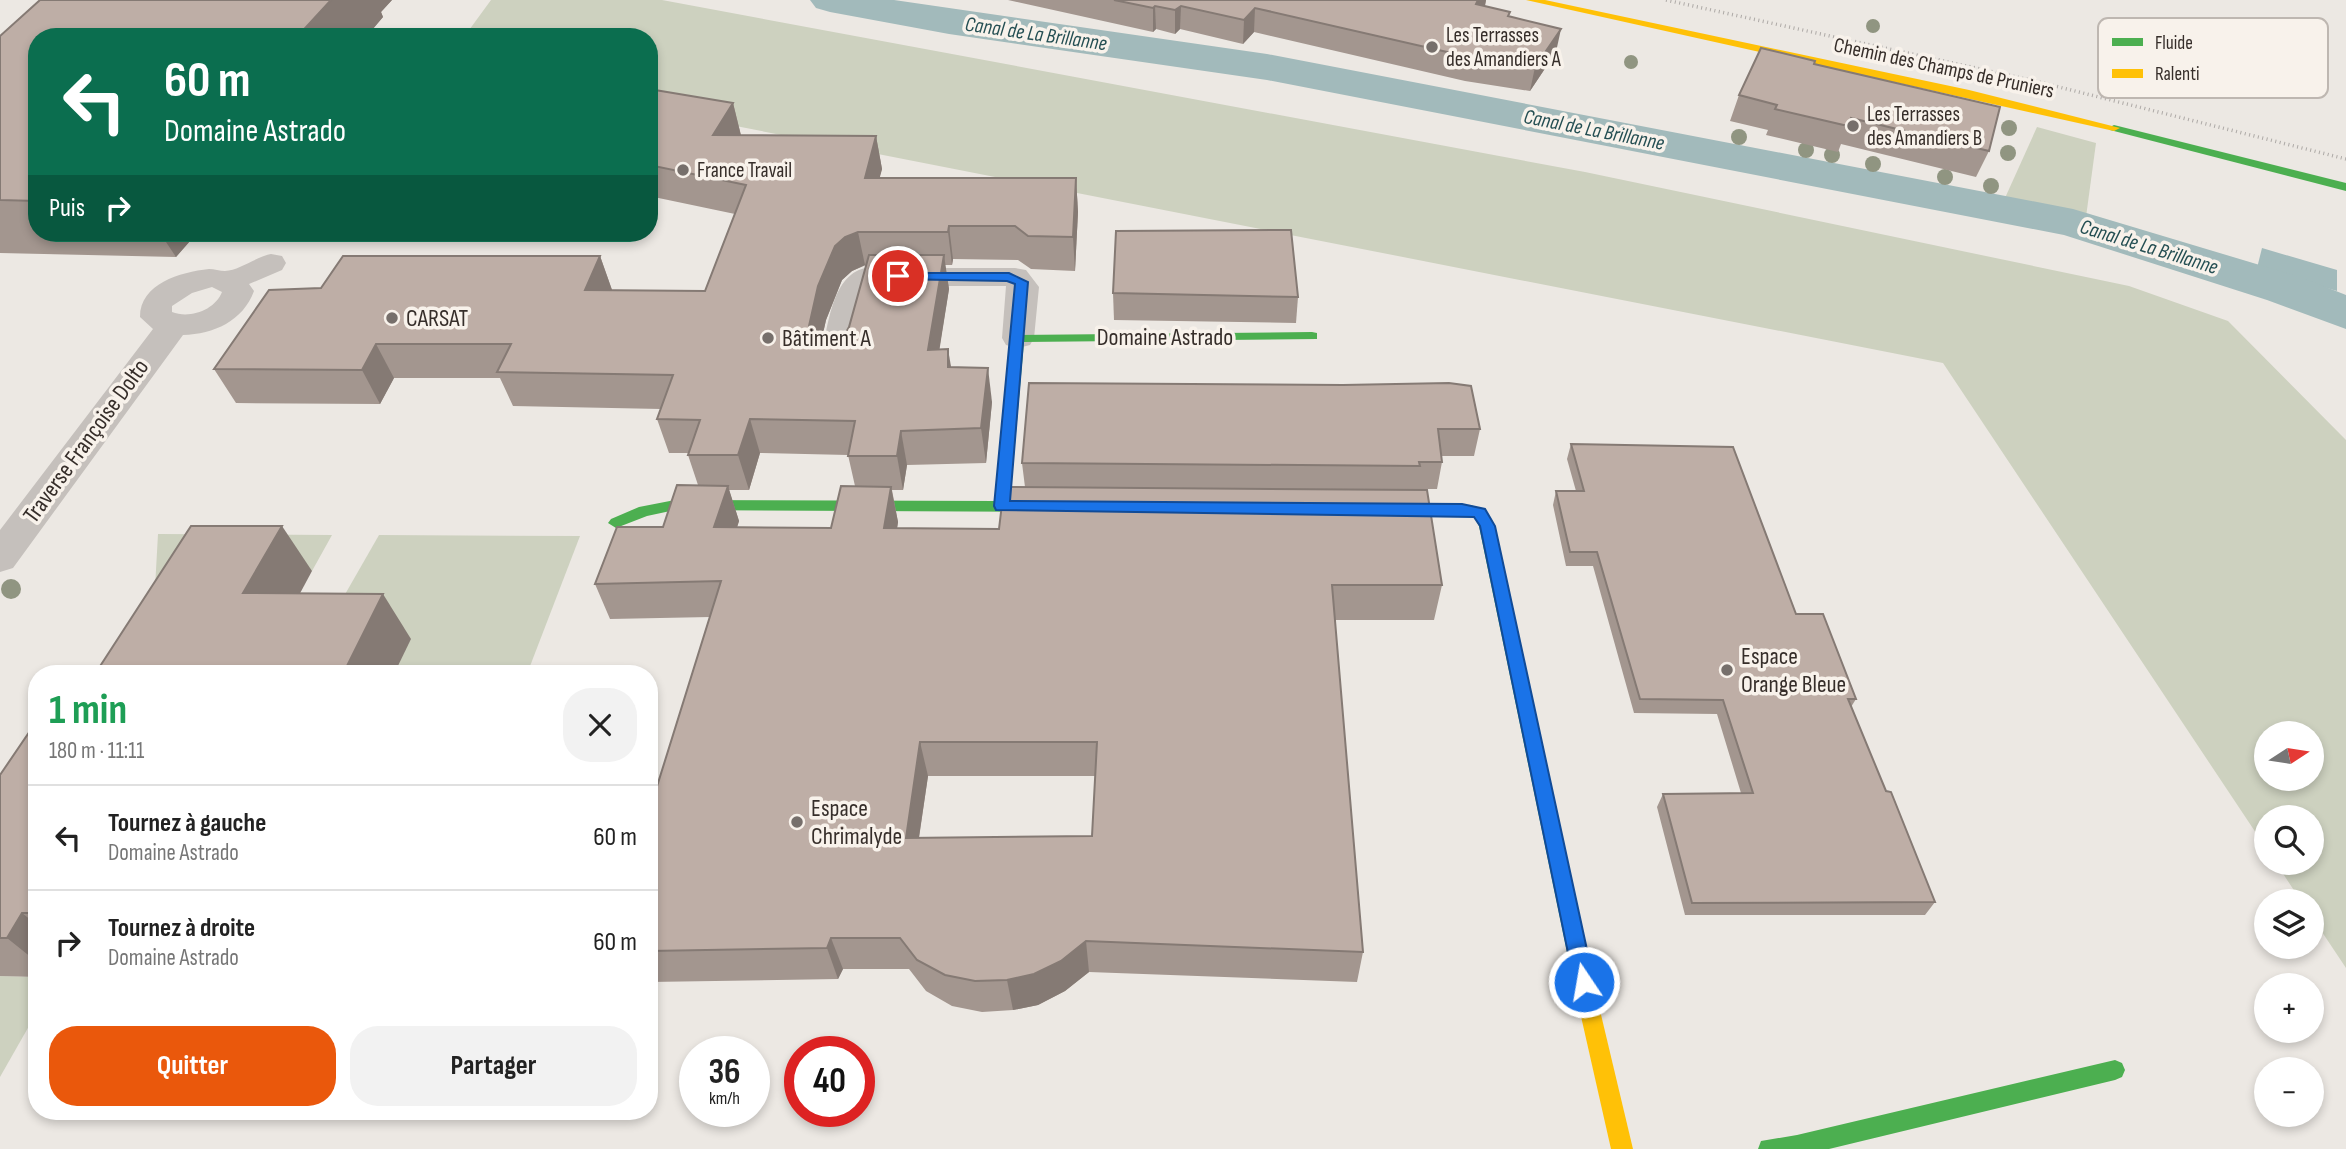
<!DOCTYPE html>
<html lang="fr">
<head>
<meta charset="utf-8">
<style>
  :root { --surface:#fff; --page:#f2f2f2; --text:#222; --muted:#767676; --line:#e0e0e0; --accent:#ea580c }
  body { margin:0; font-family:"Sofia Sans Condensed",sans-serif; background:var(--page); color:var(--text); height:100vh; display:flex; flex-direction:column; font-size:26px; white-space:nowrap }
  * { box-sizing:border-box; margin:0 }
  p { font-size:23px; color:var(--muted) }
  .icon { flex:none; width:38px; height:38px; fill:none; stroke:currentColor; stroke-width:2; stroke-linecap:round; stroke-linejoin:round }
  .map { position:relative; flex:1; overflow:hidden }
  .details { position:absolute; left:28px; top:665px; width:630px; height:455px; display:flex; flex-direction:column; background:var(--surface); border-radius:28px; box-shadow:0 4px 10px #0003 }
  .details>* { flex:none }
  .hud { position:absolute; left:28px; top:28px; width:630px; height:214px; border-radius:28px; box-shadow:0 4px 10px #0003; background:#0b6e4f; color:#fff; overflow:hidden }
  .needle { width:46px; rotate:78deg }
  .tools { position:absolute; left:2254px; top:721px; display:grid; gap:14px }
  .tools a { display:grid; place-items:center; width:70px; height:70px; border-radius:50%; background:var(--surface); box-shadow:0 4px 10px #0003; font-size:35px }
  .speed { position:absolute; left:679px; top:1036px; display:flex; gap:14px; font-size:35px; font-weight:700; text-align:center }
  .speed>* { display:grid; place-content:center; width:91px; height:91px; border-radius:50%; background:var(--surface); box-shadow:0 4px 10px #0003; line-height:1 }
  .speed small { font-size:18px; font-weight:400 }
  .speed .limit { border:10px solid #d22; background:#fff; color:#111 }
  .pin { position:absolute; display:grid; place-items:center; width:60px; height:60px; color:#fff; margin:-30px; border:4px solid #fff; border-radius:50%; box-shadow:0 2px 7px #0007 }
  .me { position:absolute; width:77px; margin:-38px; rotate:348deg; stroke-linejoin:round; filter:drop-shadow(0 0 5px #0008) }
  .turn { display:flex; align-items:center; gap:24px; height:147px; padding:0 21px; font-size:32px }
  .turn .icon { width:91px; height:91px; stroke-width:2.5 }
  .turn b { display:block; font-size:49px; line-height:60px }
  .then { display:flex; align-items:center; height:66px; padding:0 21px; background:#0003; gap:14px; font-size:26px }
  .round { display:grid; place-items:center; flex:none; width:74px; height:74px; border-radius:28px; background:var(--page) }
  .summary { display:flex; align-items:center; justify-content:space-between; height:119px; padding:0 21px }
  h1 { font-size:42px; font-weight:700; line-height:52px; color:#1e9e55 }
  .primary-button { display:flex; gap:14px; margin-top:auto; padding:14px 21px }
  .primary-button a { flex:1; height:80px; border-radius:28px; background:var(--accent); color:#fff; font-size:28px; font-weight:700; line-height:80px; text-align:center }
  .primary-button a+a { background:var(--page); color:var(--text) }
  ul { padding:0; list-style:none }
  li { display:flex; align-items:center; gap:21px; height:105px; padding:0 21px; border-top:2px solid var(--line) }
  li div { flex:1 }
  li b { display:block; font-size:26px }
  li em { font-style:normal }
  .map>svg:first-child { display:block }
</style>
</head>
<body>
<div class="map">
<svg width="2346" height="1149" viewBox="0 0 2346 1149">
  <rect width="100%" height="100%" fill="#ece8e3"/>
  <!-- green -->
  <g fill="#cdd1bf" fill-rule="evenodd">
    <path d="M491,0H662L1585,172L2129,286L2228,321L2346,440V968L2312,917V901H2301L2276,863H2312V817H2266V848L1943,363L649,109V37H464ZM2266,733H2312V779H2266Z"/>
    <path d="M2037,127L2096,143L2086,217L2005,198Z"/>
    <path d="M158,534L332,535L312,571H224L154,606Z"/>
    <path d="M379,535L580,536L527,674H394L320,638Z"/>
    <path d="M0,976L37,977V1012L0,1077Z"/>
  </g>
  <!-- water -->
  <path fill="#a2babb" d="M2262,248L2337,270V291L2257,268Z"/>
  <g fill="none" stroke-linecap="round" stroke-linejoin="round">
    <!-- canal -->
    <path fill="#a2babb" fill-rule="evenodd" d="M810,0H894L1267,54L2073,209L2303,278L2346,295V329L2267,300L2064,235L1267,80L949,34L830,12L816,8Z"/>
    <!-- street -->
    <g fill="#c5c0bc" fill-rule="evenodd">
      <path d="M271,254L282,256L286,263L282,270L249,284L254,291C243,321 214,334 183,335L13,568L0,572V530L153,329L140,317C140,284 180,272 209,269C214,269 220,271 225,271C240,270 256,257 271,254ZM212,287L222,292C215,310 190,319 172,312V306L192,293Z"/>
      <path d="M865,268H1015L1026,270L1039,287L1034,338L1030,345L1018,348L1006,345L1002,338L1006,286H873L854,361L849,369L837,372L825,369L820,361C828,331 830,276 865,268Z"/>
    </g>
    <!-- fast -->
    <g fill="#4caf50" fill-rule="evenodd">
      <path d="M2114,125L2346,183V191L2110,130L2108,128Z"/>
      <path d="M1312,332L1317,333V339L1024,342L1010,501L1058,503L1061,507L1058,511L1053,512L675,510L647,516L616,528L608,523L611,519L639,507L675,500L995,501L1013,335Z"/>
      <path d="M1379,504L1470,505L1484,509L1495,526L1593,981L1590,988L1583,990L1576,988L1573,981L1479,526L1474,517L1469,515L1374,513L1371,509L1374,505Z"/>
      <path d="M2115,1060L2122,1063L2125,1070L2122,1077L2115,1080L1829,1149H1758L1761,1141L1797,1135Z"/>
    </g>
    <!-- slow -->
    <g fill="#ffc107" fill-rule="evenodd">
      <path d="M1526,0H1545L1969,90L2120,128L2114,131Z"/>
      <path d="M1583,972L1590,974L1593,981L1633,1149H1611L1573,981L1576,974Z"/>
    </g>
    <!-- rail -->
    <path stroke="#ada9a6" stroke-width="3.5" stroke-dasharray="1 3.5" stroke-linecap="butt" d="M1666,0L2035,81L2346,159"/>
  </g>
  <!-- trees -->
  <g fill="#909581">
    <circle cx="1873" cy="26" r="7"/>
    <circle cx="1631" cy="62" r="7"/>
    <circle cx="2009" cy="128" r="8"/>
    <circle cx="1739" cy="137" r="8"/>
    <circle cx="1806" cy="150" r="8"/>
    <circle cx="2008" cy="153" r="8"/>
    <circle cx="1832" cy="155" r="8"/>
    <circle cx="1873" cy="164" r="8"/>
    <circle cx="1945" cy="177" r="8"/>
    <circle cx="1991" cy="186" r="8"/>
    <circle cx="11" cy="589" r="10"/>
  </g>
  <!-- wall -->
  <g fill="#a3968f" fill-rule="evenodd">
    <path d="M40,0H392L381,12L383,17L366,37H37V233H197L176,257L0,253V36Z"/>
    <path d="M1008,0H1486L1485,6L1510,17L1556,52L1530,91L1465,81L1254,32L1243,44L1180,29L1175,34L1156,29L1153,32Z"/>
    <path d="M1814,64L1989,151L1976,177L1841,144L1838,152L1766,135L1768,130L1730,121L1739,95Z"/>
    <path d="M649,89L733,103L741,135L876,136L882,169L879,178H1076L1078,212L1075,271L1031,269L1018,260L953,259L952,265H945L949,289L939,350L951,367L992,402L986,463L907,465L903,490H892L898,522L897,528L999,529L1025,487L1022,463L1029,383L1480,429L1474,456H1442V462L1437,489H1416L1442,585L1434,620H1335L1363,952L1357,982L1089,972L1065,991L1038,1005L1013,1010L982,1012L952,1006L926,991L909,969H843L838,979L649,982V812L710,617L610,619L595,584L663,527L698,485L688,455V453H669L657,419L661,409L513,406L500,378H394L380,404L236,403L214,369L321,288L600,256L612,290L705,291L735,214L649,196ZM866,265L849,327L844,336L830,340L822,338L826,320L842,280L852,271ZM760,453L848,455L855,486L831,528L737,527L739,521L729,490H749ZM928,776H1095L1092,836L919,838Z"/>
    <path d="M1113,293L1298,297L1296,323L1114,320Z"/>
    <path d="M1571,444L1796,614L1856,699L1851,707L1886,791L1935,902L1925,915H1685L1657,807L1663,794L1741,793L1717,714L1634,713L1593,566H1566L1553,505L1556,491H1576L1567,459Z"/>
    <path d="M37,725V977L0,976V775Z"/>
  </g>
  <!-- shaded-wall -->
  <g fill="#857a74">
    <path d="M331,0H392L381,12L383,17L366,37H297Z"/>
    <path d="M1478,0H1486L1484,10L1476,4Z"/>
    <path d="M1155,6L1156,29L1153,32V8Z"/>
    <path d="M1181,6L1180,29L1175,34V10Z"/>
    <path d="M1255,8L1254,32L1243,44L1244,20Z"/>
    <path d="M1561,29L1556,52L1530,91L1535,67Z"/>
    <path d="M733,103L741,136L713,135Z"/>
    <path d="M876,136L882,169L871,212L865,178Z"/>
    <path d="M1076,178L1078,212L1075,271L1073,237Z"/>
    <path d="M949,226L953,259L952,265L948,232Z"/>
    <path d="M858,232L865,265L852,271L842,280L826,320L817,360L809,326L818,286L835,246L845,237Z"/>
    <path d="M160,233H197L176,257Z"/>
    <path d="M944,255L949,289L934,384L928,350Z"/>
    <path d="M600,256L612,290H585Z"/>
    <path d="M376,344L394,378L380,404L362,370Z"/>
    <path d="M948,349L954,384L948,367Z"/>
    <path d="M988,368L992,402L986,463L981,428Z"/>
    <path d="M750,419L760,453L749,490L738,455Z"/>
    <path d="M901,431L907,465L903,490L897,456Z"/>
    <path d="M728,486L739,521L726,562L714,527Z"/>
    <path d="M891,487L898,522L892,563L884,528Z"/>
    <path d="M282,526L312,571L276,638L243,593Z"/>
    <path d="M383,594L411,639L394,674H343Z"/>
    <path d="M920,742L928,776L914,870L906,838Z"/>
    <path d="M22,913L37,925V962L7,938Z"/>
    <path d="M831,938L843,969L838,979L827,948Z"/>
    <path d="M1086,941L1089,972L1065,991L1038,1005L1013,1010L1007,980Z"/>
  </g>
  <!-- building -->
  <g fill="#beaea6" stroke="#857a74" stroke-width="2" fill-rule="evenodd">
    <path d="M40,0H331L297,37H37V201L0,200V36Z"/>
    <path d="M1114,0H1478L1476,4L1510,12L1508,16L1561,29L1535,67L1469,57L1255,8L1244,20L1181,6L1175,10L1155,6L1153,8Z"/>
    <path d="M1761,48L1815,61L1814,64L2000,107L1989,151L1851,118L1848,126L1775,109L1777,105L1739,95Z"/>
    <path d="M649,89L733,103L713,135L876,136L865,178H1076L1073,237L1028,236L1015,226H949L948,232H858L845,237L835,246L818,286L809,326L815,336L830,340L844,336L849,327L869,255H944L928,350L948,349V367L988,368L981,428L901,431L897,456H848L855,421L750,419L738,455H688L700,420L657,419L673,375L497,372L511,344H376L362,370L214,369L269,290L321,288L343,256H600L585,290L705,291L746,185L649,165Z"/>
    <path d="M1291,230L1298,297L1113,293L1116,231Z"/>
    <path d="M1029,383L1343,385L1449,383L1471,386L1480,429H1438L1442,462H1419L1420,466L1022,463Z"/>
    <path d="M1571,444L1733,447L1796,614H1823L1856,699H1848L1886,791L1891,792L1935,902L1692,903L1663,794L1753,793L1723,700L1640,699L1597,552H1570L1556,491H1584Z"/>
    <path d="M677,485L728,486L714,527L831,528L841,486L891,487L884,528L999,529L1004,487L1427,490L1442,585H1332L1363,952L1086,941L1061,961L1034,974L1007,980L975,981L945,975L917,960L900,938H831L827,948L649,951V812L721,581L595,584L617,527H663ZM920,742H1097L1092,836L906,838Z"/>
    <path d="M191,526H282L243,593L383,594L343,674H95Z"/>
    <path d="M37,725V913H22L7,938H0V775L32,728Z"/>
  </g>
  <!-- route -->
  <path fill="#1a73e8" stroke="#114b97" stroke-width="2" d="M898,273H1009L1028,282L1010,501L1462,504L1485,509L1495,526L1594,982L1591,989L1584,992L1577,989L1574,982L1480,526L1474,517L996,510L994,506L1015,284L1007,281L893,279V274Z"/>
  <!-- markers -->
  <g fill="#766f6b" stroke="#f8f2eb" stroke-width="2.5">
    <circle cx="1432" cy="47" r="7"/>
    <circle cx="1853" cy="126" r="7"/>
    <circle cx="683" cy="170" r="7"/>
    <circle cx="392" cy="318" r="7"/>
    <circle cx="768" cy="338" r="7"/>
    <circle cx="1727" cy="670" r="7"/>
    <circle cx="797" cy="822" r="7"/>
  </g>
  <g text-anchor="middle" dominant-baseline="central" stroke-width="7" stroke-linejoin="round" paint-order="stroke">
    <!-- far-water labels -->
    <g font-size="21" font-style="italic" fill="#254f53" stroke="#f8f2eb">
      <text transform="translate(1036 34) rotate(8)">Canal de La Brillanne</text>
      <text transform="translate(1594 130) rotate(11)">Canal de La Brillanne</text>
      <text transform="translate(2149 247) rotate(17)">Canal de La Brillanne</text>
    </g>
    <!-- far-poi labels -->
    <g font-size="21" fill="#362e2a" stroke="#f8f2eb" text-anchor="start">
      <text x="1446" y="35">Les Terrasses<tspan x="1446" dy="24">des Amandiers A</tspan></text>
      <text x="1867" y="114">Les Terrasses<tspan x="1867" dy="24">des Amandiers B</tspan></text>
      <text x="697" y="170">France Travail</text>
    </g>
    <!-- far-street labels -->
    <g font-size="21" fill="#362e2a" stroke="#f8f2eb">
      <text transform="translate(1944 68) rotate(12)">Chemin des Champs de Pruniers</text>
    </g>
    <!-- poi labels -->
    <g font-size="24" fill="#362e2a" stroke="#f8f2eb" text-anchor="start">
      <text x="406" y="318">CARSAT</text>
      <text x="782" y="338">Bâtiment A</text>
      <text x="1741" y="656">Espace<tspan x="1741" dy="28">Orange Bleue</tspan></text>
      <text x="811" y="808">Espace<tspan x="811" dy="28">Chrimalyde</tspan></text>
    </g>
    <!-- street labels -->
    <g font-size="24" fill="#362e2a" stroke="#f8f2eb">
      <text x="1165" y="337">Domaine Astrado</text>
      <text transform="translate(86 441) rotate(-54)">Traverse Françoise Dolto</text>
    </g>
  </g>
  <!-- legend -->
  <rect x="2098" y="18" width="230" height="80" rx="10" fill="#f8f2eb" stroke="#beb7b1" stroke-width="2"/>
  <rect x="2112" y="38" width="31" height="8" fill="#4caf50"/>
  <rect x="2112" y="69" width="31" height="9" fill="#ffc107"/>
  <g font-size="19" fill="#362e2a">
    <text x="2155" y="49">Fluide</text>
    <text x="2155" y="80">Ralenti</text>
  </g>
</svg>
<div class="tools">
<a><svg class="needle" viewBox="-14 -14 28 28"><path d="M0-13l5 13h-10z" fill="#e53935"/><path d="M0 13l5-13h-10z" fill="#767676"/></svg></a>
<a><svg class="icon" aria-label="search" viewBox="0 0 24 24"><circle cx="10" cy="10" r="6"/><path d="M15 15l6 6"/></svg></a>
<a><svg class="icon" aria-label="layers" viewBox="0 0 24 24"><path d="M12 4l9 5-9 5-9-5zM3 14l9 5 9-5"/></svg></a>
<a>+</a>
<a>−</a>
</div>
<div class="speed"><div>36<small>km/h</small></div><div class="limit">40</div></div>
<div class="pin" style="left:898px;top:276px;background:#d93025"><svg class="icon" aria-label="arrive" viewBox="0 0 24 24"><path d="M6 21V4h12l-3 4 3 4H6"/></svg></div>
<svg class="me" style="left:1584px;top:982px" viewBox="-20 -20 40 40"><circle r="17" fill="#1a73e8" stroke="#fff" stroke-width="3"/><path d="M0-11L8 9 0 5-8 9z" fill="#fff"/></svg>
<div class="hud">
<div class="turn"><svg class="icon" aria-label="left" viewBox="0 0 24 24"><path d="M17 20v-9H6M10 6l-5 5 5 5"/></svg><div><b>60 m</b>Domaine Astrado</div></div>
<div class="then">Puis<svg class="icon" aria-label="right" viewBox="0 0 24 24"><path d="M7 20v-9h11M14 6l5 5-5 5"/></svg></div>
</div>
<section class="details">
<div class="summary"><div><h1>1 min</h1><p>180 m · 11:11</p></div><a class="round"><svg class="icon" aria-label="close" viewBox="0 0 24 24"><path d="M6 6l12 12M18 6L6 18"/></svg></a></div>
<ul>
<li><svg class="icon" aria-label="left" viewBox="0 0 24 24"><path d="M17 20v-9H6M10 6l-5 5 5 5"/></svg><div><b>Tournez à gauche</b><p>Domaine Astrado</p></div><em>60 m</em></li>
<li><svg class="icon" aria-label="right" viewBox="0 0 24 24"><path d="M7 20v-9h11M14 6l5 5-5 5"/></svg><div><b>Tournez à droite</b><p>Domaine Astrado</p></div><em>60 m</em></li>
</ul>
<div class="primary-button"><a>Quitter</a><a>Partager</a></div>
</section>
</div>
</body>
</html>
